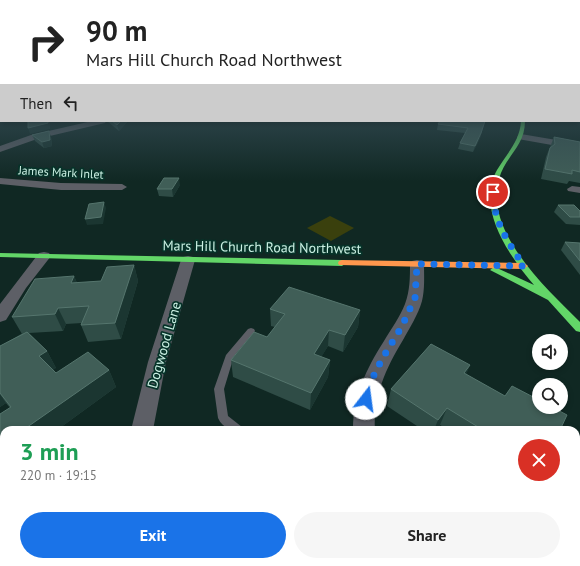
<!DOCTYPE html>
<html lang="en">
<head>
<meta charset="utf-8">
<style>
  :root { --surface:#fff; --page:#f6f6f6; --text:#222; --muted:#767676; --accent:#1a73e8 }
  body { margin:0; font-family:"PT Sans",sans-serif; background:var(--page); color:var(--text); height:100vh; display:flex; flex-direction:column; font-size:15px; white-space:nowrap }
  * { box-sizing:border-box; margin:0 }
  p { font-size:13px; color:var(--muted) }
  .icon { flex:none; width:22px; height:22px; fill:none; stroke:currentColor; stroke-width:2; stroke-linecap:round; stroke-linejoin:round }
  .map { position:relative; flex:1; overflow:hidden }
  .drawer { position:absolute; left:0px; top:426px; width:580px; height:140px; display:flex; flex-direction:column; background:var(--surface); border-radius:12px 12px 0 0; box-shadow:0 2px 6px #0003 }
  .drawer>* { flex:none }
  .guide { position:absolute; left:0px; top:0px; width:580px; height:122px; box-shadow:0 2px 6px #0003; background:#fff; color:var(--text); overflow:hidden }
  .tools { position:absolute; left:532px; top:334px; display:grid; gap:8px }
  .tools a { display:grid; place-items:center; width:36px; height:36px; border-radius:50%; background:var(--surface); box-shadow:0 2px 6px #0003; font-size:20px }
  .pin { position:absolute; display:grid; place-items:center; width:34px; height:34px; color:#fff; margin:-17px; border:2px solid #fff; border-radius:50%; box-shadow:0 1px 4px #0007 }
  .me { position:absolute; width:44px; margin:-22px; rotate:15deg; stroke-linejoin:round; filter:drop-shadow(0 0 3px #0008) }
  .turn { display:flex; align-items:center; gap:14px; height:84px; padding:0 20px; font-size:18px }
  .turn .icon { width:52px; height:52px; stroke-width:2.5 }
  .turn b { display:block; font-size:28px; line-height:34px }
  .then { display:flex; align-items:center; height:38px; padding:0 20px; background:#0003; gap:8px; font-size:15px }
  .round { display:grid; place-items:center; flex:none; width:42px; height:42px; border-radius:21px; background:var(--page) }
  .head { display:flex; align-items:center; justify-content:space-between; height:68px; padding:0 20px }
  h1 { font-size:24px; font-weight:700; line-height:30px; color:#1e9e55 }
  .primary-button { display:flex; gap:8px; margin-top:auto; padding:8px 20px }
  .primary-button a { flex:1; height:46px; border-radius:24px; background:var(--accent); color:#fff; font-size:16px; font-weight:700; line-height:46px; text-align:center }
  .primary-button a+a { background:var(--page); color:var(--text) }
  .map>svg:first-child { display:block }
</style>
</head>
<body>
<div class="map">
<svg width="580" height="566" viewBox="0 0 580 566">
  <rect width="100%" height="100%" fill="#102823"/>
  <!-- green -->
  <path fill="#3a400d" d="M330,216L354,228L331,241L307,228Z"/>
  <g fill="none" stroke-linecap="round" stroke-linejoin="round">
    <!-- lane -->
    <path fill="#5d5f66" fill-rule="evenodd" d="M251,328L254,329L255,331L234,356L224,389L228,416L242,427L243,430C232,430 223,429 218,418L214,389L226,355L248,329Z"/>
    <!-- street -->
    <g fill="#5d5f66" fill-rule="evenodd">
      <path d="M92,121H106L105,123L37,139L0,152V146L31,135Z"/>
      <path d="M521,134L580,144V150L518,139L517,137Z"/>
      <path d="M0,178L61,183L122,184L127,187L122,190H61L0,184Z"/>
      <path d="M572,186L580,187V193L568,191L567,189Z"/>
      <path d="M44,252L49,253L51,256L26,288L6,320L0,322V304L39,253Z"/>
      <path d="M188,256L193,257L195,260L166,362L153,430H131L148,362L181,260L183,257Z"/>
      <path d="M417,260L422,261L424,264C424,276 425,289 422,301C418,315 410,327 403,340C386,368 373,396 375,430H353C353,397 366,369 384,341C391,329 400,317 405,304C410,291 410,277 410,264L412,261Z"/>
      <path d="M576,543L580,545V566H566L565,562H576Z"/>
      <path d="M101,562H129L128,566H100Z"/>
      <path d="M375,562H403L404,566H376Z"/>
    </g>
    <!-- fast -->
    <g fill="#63d668" fill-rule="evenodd">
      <path d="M521,121H525C525,147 505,156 499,179C484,232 546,288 580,322V332L576,331L548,300L490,270L494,267L497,268L534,285C510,257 475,208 497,170C507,153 520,141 521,121Z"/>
      <path d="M0,253L342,260L346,263L342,266L0,257Z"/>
    </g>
    <!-- slow -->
    <path fill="#ff974d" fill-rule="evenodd" d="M342,260L524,263L528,266L524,269L339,265L338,263L339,261Z"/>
  </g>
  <!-- wall -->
  <g fill="#2f4c46">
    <path d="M107,121H128L119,131Z"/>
    <path d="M485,121L480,138L473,152L458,149L460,143L465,133L437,130L438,124Z"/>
    <path d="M32,135L51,137L52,146L44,148L35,141Z"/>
    <path d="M554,137L580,142V183L569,181L567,184L541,179L546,157Z"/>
    <path d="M180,185L173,197L159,196L157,189Z"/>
    <path d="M558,205L580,211V225L566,224L554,212Z"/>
    <path d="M565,242L580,243V275L561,250Z"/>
    <path d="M134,265L138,281L121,339L88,342L81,325L82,323L66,324L63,331L29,333L47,351L56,368L53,369L56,373L109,370L116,387L57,430H4V460L0,455V414L10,408L6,403L0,407V346L23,333L22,334L12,317L74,276L77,283L101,281Z"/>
    <path d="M270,309L360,310L358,327L343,352L328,346L321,357L330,360L328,377L310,410L233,377L231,360L267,337L275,327L271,326Z"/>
    <path d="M470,365L466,374L560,430H449L440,425L437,430H423L387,406L391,389Z"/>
    <path d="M187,562H249V564L234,566H189Z"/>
    <path d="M304,562H367V563L342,566H304Z"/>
    <path d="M409,562H553L548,566H412Z"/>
  </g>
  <!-- shaded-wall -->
  <g fill="#1b3631">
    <path d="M48,121H50V129L30,134L28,128Z"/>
    <path d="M121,121H128L119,131L117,125Z"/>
    <path d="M485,121L480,138L473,152L475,146Z"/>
    <path d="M49,131L51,137L52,146L44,148L42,142Z"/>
    <path d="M179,178L180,185L173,197L172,189Z"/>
    <path d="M104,202L106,208L103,224L87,225L85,219Z"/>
    <path d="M134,265L138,281L121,339L115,323Z"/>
    <path d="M74,276L81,292L71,283Z"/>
    <path d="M58,308L66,324L63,331L55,314Z"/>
    <path d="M360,310L358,327L343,352L345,335Z"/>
    <path d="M329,330L328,346L313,371L314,354Z"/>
    <path d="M47,351L56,368L48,372L39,356Z"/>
    <path d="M330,360L328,377L310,410L311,393Z"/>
    <path d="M470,365L463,382L464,373Z"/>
    <path d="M109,370L116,387L57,430H23Z"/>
    <path d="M0,394L6,403L0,407Z"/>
    <path d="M447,408L440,425L437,430H434L438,420Z"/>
    <path d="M4,443V460L0,455V446Z"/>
  </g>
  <!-- building -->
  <g fill="#405e57" stroke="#55756d">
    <path d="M28,121H48V123L28,128Z"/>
    <path d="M112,121H121L117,125Z"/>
    <path d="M440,121H485L481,133L475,146L460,143L468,128L438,124Z"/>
    <path d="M49,131L50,140L42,142L32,135Z"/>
    <path d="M554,137L580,142V172L572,170V174L545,169L550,148L555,144Z"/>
    <path d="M164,178H179L172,189H157Z"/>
    <path d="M104,202L101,217L85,219L89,204Z"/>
    <path d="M558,205H574L580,211V217H570Z"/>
    <path d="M565,242L580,243V261Z"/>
    <path d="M134,265L115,323L81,325L89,306L58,308L55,314L12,317L35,279L74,276L71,283L101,281L107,267Z"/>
    <path d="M289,287L360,310L345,335L329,330L314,354L330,360L311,393L231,360L254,332L267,337L285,314L270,309Z"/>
    <path d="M27,332L47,351L39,356L56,373L88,352L109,370L23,430H4V443L0,446V414L11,407L0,393V346Z"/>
    <path d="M431,344L470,365L464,373L505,396L512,386L539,400V407H552L567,415L560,430H483L447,408L438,420L391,389Z"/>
    <path d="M425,562H553L548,566H428Z"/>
  </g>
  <!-- sky -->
  <linearGradient id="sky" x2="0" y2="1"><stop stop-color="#091613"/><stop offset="0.56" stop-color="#314850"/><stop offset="1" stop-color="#314850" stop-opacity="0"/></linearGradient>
  <rect width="580" height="181" fill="url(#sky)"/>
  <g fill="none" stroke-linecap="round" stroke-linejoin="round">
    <!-- route -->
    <path stroke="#1a73e8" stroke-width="7" stroke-dasharray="0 12.6" d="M366,399L370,383L382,359L402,326L415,298L417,264L524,266C508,243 493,220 493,192"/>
  </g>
  <g text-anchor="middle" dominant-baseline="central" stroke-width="3.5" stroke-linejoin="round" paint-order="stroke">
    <!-- far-street labels -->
    <g font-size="12" fill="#cbf0e3" stroke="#063329">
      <text transform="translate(61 172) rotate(3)">James Mark Inlet</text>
    </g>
    <!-- street labels -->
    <g font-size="14" fill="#cbf0e3" stroke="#063329">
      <text transform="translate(262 247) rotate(1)">Mars Hill Church Road Northwest</text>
      <text transform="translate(164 345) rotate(-74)">Dogwood Lane</text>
    </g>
  </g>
</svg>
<div class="tools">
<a><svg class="icon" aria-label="sound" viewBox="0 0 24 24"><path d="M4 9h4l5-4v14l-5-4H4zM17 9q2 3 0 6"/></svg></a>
<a><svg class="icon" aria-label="search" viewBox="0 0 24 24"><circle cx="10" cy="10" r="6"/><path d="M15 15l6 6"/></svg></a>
</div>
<div class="pin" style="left:493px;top:192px;background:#d93025"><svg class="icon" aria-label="arrive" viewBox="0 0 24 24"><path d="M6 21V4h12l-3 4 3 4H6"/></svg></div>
<svg class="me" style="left:366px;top:399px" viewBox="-20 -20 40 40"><circle r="19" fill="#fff"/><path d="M0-13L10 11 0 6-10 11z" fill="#1a73e8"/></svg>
<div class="guide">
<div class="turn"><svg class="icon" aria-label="right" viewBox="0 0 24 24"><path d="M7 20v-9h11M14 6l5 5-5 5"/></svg><div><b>90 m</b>Mars Hill Church Road Northwest</div></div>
<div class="then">Then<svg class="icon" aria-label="left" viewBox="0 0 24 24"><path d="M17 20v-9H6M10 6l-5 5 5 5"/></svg></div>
</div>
<section class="drawer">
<div class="head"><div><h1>3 min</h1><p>220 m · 19:15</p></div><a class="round" style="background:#d93025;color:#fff"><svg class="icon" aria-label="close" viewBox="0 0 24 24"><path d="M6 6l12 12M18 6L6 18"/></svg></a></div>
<div class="primary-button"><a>Exit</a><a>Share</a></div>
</section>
</div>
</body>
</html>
